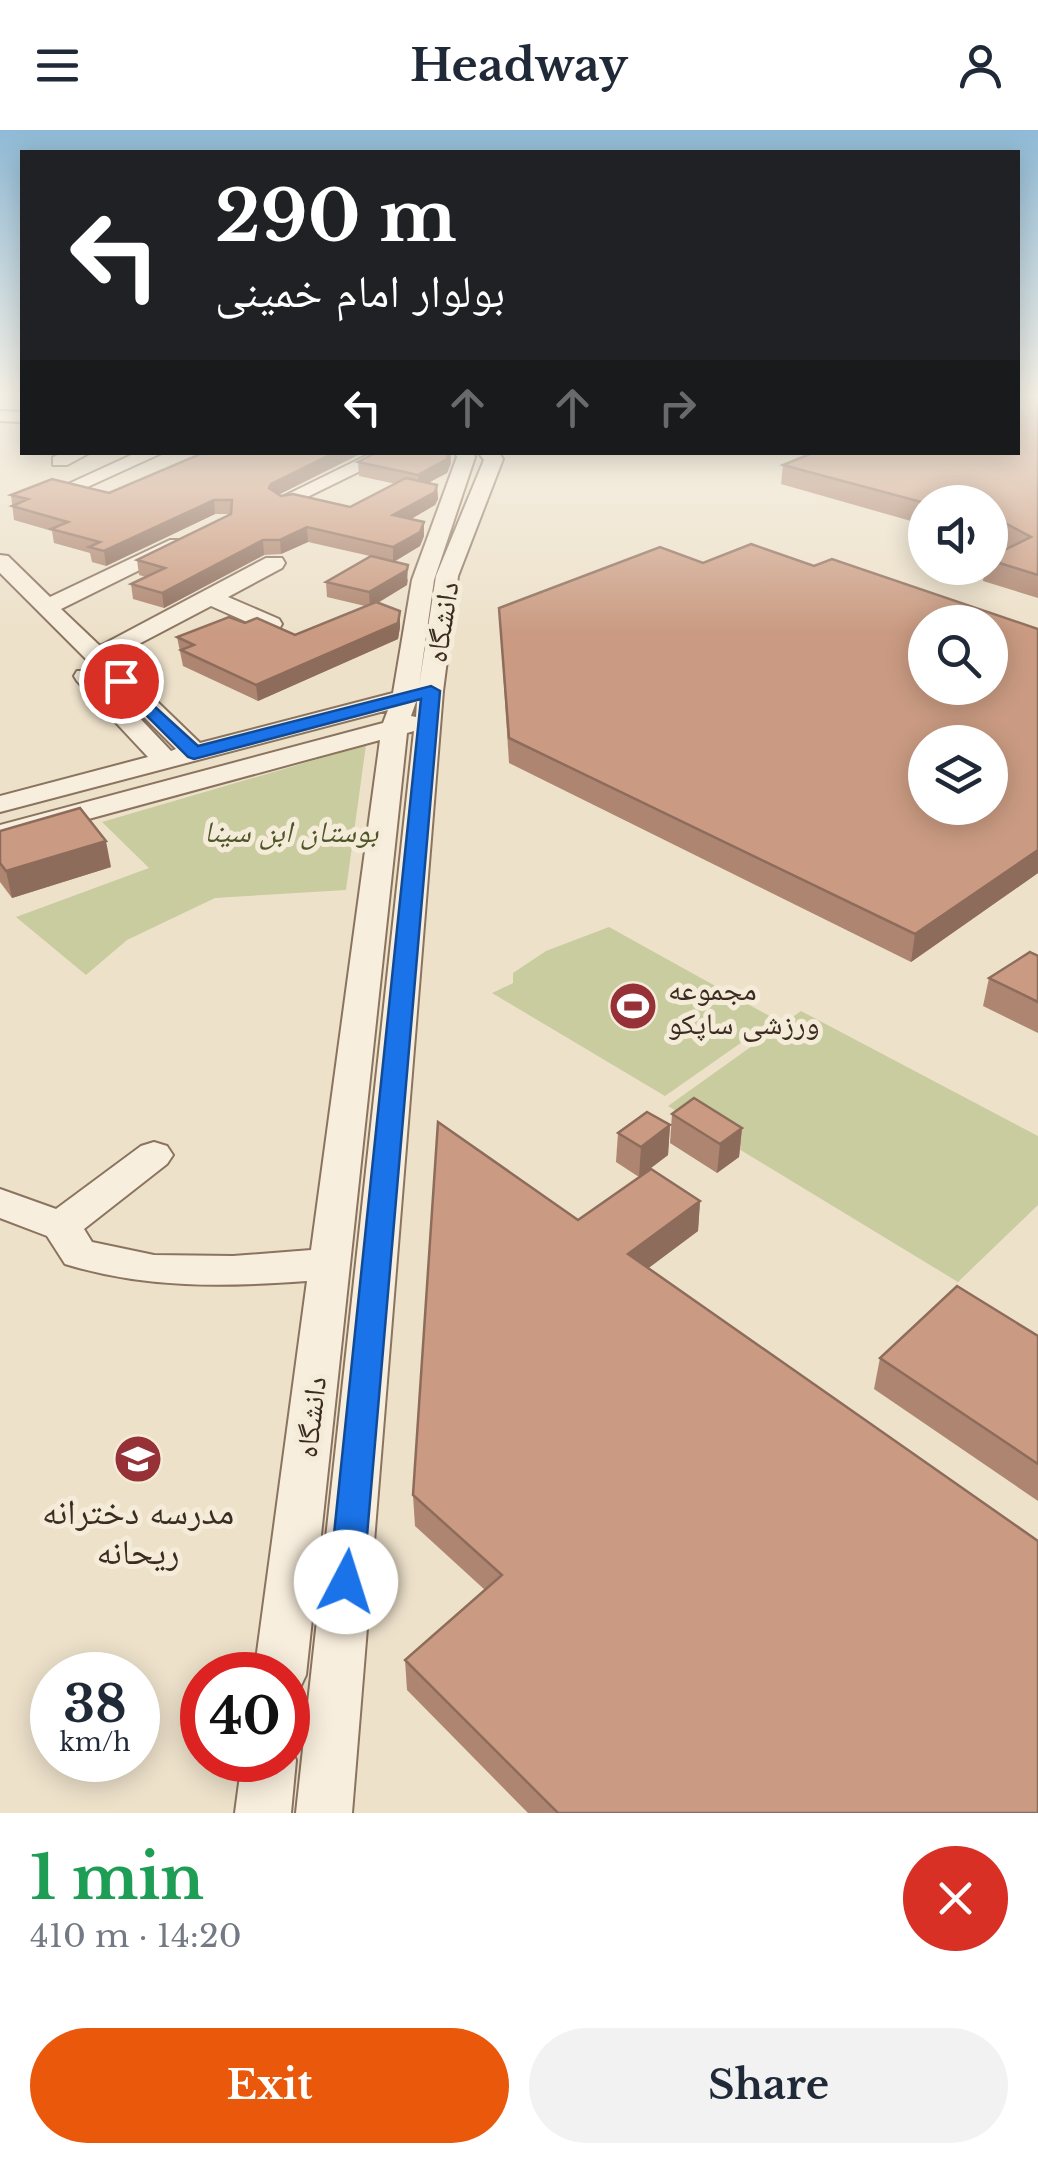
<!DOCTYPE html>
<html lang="en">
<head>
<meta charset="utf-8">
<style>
  :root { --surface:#fff; --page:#f2f2f3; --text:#1f2937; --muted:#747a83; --accent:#ea580c }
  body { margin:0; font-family:"Libre Baskerville","Noto Naskh Arabic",serif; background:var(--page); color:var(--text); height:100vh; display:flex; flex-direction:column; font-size:38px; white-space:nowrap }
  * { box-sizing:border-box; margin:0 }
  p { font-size:32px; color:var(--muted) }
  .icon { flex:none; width:55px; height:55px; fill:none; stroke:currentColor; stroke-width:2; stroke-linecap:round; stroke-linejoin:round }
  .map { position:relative; height:1683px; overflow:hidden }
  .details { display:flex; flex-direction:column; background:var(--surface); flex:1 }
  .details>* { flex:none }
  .banner { position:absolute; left:20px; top:20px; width:1000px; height:305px; border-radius:0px; box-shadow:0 5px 25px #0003; background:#202124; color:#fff; overflow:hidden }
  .buttons { position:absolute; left:908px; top:355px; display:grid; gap:20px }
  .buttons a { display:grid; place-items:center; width:100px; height:100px; border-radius:50%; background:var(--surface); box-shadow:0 5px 25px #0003; font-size:50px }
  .speed { position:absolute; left:30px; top:1522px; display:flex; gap:20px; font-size:50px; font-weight:700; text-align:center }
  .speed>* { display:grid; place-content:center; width:130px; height:130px; border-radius:50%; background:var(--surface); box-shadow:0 5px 25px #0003; line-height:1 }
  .speed small { font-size:25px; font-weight:400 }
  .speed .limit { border:15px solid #d22; background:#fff; color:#111 }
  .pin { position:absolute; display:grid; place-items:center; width:85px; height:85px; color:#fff; margin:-42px; border:5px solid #fff; border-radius:50%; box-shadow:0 2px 10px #0007 }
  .me { position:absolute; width:110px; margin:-55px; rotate:5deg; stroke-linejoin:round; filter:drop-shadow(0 0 8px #0008) }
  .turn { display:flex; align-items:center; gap:35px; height:210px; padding:0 30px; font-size:45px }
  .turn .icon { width:130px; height:130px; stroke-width:2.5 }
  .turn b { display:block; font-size:70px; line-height:85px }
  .lanes { display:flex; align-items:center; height:95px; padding:0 30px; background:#0003; justify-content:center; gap:50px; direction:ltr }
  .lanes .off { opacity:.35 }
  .round { display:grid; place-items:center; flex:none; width:105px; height:105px; border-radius:52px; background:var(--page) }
  .summary { display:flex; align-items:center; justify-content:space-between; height:170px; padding:0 30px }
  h1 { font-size:60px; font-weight:800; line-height:75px; color:#1e9e55 }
  .button { display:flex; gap:20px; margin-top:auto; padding:20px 30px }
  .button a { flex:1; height:115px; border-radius:60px; background:var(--accent); color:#fff; font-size:40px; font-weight:800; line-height:115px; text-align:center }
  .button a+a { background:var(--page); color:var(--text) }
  header { display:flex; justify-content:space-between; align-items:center; height:130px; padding:0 30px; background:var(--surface); font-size:45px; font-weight:800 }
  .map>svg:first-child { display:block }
</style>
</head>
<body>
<header><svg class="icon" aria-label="menu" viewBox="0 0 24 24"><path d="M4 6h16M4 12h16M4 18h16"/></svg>Headway<svg class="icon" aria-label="person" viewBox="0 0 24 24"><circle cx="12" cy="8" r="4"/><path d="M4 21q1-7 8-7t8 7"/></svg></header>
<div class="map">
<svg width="1038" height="1683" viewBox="0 0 1038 1683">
  <rect width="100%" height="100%" fill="#ede1ca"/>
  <!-- green -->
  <g fill="#c9cc9e">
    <path d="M366,615L346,760L215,768L127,810L86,845L16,787L149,738L102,692Z"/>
    <path d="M609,797L775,889L665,966L492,863L513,853V843L546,821Z"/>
    <path d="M801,881L1038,1006V1075L958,1152L668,976Z"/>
  </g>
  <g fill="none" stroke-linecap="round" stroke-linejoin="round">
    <!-- minor casing -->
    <g stroke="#8a735f" stroke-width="4">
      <g id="minor">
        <path d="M0,281L22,282V292L0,291Z"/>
        <path d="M65,322H91L67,335H53V327Z"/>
        <path d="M138,322H164L83,359L76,361L66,355Z"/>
        <path d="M374,322H399L291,375L284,377L274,371Z"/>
        <path d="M455,322H473L475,327L434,450L419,556L436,446L484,330L478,322H498L503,329L458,446L443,561L352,1683H296L414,601L407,603L306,1545L298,1562L288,1566V1545H254L307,1151C224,1157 146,1159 65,1134L47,1106L0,1088V1059L56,1079L141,1016L154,1012L167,1016L173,1025L167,1034L84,1099L92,1112L154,1125L233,1126L311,1120L380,610L0,713V695L383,593L388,580L0,682V666L148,627L77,551L74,546L77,541H95L171,621L176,619L0,443V425L8,426L50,467L170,410H184L187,414L184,418L61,479L100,516L266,428H282L285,433L282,438L228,467L279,489L282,494L279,499H263L211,476L112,528L200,613L393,563L412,450L457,327ZM416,572H417L416,587L411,586Z"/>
        <path d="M288,1611L296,1630L291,1683H235L242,1630H288Z"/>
      </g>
    </g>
    <!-- minor -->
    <use href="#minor" fill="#f8eedd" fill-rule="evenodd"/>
  </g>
  <!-- wall -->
  <g fill="#ae8570">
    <path d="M1038,270V468L983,451L985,438H990V427L1009,418L990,407V372H925V395L781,354L783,335Z"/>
    <path d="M205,322H364L278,365L350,377L396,354L359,346L358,332L377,322H451V333L447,343L428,353L437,355L438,369L435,375L411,389L424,392V406L420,416L394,432L408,450L407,455L378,473L400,497L398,509L258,571L183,536L177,507L245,493L295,505L365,476L327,467L326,452L370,426L308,412L281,424L264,425L164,478L133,469L131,454L146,447L139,445L137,430L231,384H215L106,436L92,432L90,423L54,413L52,401L14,390L11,365L109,363Z"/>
    <path d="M703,433L814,436L1038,499V743L911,832L509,633L499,478Z"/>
    <path d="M0,701L111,737L12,768L0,752Z"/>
    <path d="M1038,826V903L983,876L989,848Z"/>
    <path d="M672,984L742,998L739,1027L717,1043L670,1013Z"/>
    <path d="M670,995L668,1025L639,1047L616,1032L618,1003Z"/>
    <path d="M700,1071L698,1101L648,1138L1038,1683H528L407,1560L405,1530L485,1460L415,1396L413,1365L578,1090Z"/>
    <path d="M1038,1206V1371L874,1259L880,1228Z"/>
  </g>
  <!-- shaded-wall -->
  <g fill="#8d6c5b">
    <path d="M336,322H364L272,368L269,358L271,354Z"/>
    <path d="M449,322L451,333L447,343L418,358V345Z"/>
    <path d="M437,355L438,369L435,375L394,399L393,385Z"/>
    <path d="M214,370L215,384L106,436L104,421Z"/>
    <path d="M424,392V406L420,416L393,432V417Z"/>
    <path d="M307,397L308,412L281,424L280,410Z"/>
    <path d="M263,410L264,425L164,478L162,463Z"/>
    <path d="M408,435L407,455L370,477L369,462Z"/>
    <path d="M400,481V497L398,509L258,571L256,555Z"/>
    <path d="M106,711L111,737L12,768L6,741Z"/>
    <path d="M1038,720V743L911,832L915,804Z"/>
    <path d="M670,995L668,1025L639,1047L641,1017Z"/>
    <path d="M742,998L739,1027L717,1043L720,1014Z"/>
    <path d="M700,1071L698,1101L626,1155L628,1124Z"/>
  </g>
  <!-- building -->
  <g fill="#ca9b82" stroke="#8d6c5b" stroke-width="2.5" fill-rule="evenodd">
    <path d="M1018,267L1035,271L1038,270V445L990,430V427L1031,407L990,385V372H948L940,370L935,372L925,373L783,335L815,322H1018Z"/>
    <path d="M205,322H336L271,354L269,358L281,366L293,364L350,377L406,348L437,355L435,362L393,385L424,392L420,402L393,417L307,397L280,410H263L162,463L131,454L165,438L137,430L231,384L232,370H214L104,421L89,417L100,412L51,399L68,392L12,376L28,369L11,365L52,349L109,363Z"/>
    <path d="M377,322H449L447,329L418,345L358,332Z"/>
    <path d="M751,414L814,436L832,429L1038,499V720L915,804L509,608L499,478L660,417L703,433ZM925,492H990V558H925ZM925,612H990V678H925Z"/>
    <path d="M371,426L408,435L407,440L369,462L326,452Z"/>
    <path d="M376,472L400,481L398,493L256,555L181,520L194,515L177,507L229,487L245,493L257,488L295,505Z"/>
    <path d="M80,678L106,711L6,741L0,733V701Z"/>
    <path d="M1030,822L1038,826V872L989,848Z"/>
    <path d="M694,968L742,998L720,1014L672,984Z"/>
    <path d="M647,982L670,995L641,1017L618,1003Z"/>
    <path d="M438,992L578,1090L651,1039L700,1071L628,1124L1038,1411V1683H558L405,1530L502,1445L413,1365Z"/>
    <path d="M957,1156L1038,1206V1334L880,1228Z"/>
  </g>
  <!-- sky -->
  <linearGradient id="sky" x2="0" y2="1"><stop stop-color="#8fbad6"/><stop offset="0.53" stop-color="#f7f2e7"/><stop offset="1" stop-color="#f7f2e7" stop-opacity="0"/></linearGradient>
  <rect width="1038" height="502" fill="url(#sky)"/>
  <!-- route -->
  <path fill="#1a73e8" stroke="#114b97" stroke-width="2.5" d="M121,546L198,616L431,556L440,561L363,1452L358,1463L346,1468L334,1463L329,1452L421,569L194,629L188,627L115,554L113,551Z"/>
  <!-- icons -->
  <defs>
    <g id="stadium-disc" transform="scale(2.5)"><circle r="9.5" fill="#963138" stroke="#f5ebd9"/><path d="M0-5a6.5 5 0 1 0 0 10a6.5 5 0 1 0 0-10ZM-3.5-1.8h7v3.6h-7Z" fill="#fff"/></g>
    <g id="school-disc" transform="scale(2.5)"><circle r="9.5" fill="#963138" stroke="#f5ebd9"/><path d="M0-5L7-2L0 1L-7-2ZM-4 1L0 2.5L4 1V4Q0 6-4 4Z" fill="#fff"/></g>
  </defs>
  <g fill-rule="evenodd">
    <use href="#stadium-disc" x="633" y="876"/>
    <use href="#school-disc" x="138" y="1329"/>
  </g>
  <g text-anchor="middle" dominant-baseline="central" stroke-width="10" stroke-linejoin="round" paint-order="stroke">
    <!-- street labels -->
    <g font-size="30" fill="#3b2c22" stroke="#f5ebd9">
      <text transform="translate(442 492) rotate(-81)">دانشگاه</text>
      <text transform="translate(311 1287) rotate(-83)">دانشگاه</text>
    </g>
    <!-- park labels -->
    <g font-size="30" font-style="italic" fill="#4e5629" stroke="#f5ebd9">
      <text x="291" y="701">بوستان ابن سینا</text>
    </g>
    <!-- poi labels -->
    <g font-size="30" fill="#3b2c22" stroke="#f5ebd9" text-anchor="start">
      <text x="668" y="859">مجموعه<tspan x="668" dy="34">ورزشی ساپکو</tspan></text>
    </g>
    <!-- near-poi labels -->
    <g font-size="35" fill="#3b2c22" stroke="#f5ebd9">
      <text x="138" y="1381">مدرسه دخترانه<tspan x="138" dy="40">ریحانه</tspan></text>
    </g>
  </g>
</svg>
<div class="buttons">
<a><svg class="icon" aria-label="sound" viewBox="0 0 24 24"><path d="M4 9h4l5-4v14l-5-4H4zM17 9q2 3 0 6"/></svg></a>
<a><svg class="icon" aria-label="search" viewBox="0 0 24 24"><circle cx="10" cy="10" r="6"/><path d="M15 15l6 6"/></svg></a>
<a><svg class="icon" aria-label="layers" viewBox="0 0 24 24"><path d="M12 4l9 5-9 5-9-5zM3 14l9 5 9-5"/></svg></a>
</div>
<div class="speed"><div>38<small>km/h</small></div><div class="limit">40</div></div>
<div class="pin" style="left:121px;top:551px;background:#d93025"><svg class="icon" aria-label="arrive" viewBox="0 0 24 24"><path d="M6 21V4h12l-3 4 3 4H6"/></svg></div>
<svg class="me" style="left:346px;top:1452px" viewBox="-20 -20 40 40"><circle r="19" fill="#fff"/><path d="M0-13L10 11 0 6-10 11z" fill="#1a73e8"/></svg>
<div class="banner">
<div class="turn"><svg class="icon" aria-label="left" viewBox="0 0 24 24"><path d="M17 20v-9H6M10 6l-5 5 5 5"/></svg><div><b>290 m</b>بولوار امام خمینی</div></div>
<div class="lanes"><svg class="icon" aria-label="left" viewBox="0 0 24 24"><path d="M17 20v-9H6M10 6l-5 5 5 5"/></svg><svg class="icon off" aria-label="ahead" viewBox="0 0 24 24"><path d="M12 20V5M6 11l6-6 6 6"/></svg><svg class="icon off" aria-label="ahead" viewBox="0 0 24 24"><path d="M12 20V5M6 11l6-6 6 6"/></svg><svg class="icon off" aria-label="right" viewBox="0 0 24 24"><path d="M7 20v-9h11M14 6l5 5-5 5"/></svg></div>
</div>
</div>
<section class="details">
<div class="summary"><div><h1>1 min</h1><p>410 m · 14:20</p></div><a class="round" style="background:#d93025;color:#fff"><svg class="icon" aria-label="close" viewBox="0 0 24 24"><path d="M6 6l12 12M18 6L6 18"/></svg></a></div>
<div class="button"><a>Exit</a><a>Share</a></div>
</section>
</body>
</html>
